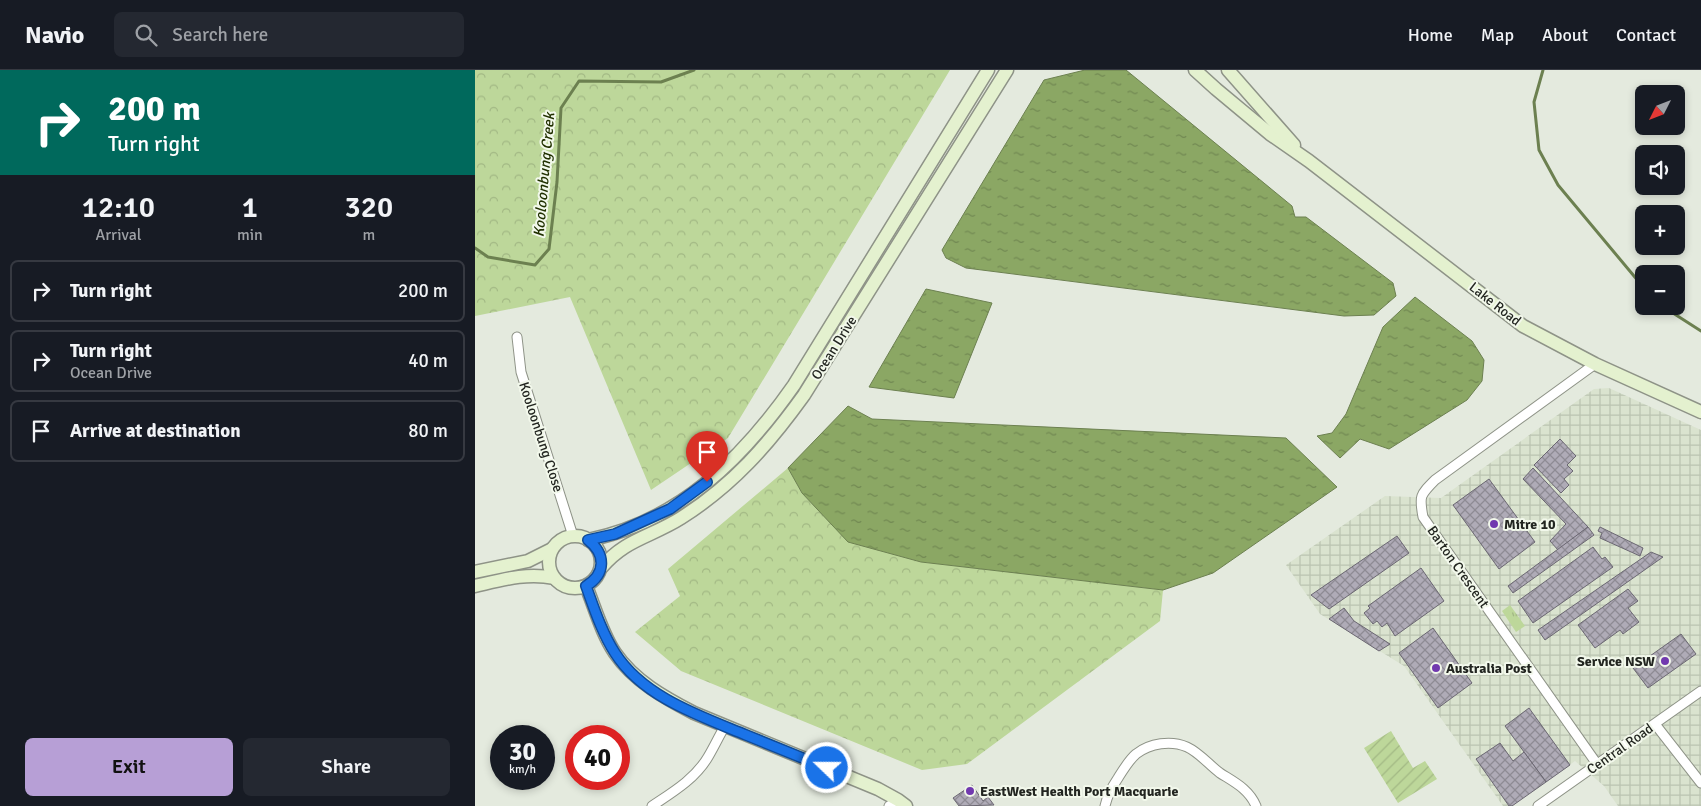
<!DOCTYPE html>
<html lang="en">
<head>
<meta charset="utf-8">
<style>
  :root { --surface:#171b24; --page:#242831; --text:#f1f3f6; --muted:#9ea1a6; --line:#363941; --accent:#b79fd6 }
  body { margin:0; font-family:Signika,sans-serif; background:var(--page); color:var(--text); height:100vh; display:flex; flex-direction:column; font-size:19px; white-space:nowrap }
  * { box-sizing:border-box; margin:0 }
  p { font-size:16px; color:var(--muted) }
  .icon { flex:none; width:28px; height:28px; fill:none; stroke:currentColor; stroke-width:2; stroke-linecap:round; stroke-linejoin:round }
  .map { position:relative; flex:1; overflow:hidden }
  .drawer { display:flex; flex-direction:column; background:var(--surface); width:475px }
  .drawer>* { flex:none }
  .banner { background:#00695c; color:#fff; overflow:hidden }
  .needle { width:32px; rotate:228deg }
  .controls { position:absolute; left:1160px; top:15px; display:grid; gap:10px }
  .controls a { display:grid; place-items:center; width:50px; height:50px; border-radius:8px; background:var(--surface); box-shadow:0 2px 8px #0003; font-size:25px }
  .speed { position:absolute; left:15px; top:655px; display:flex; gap:10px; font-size:25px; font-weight:700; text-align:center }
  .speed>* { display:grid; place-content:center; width:65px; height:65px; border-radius:50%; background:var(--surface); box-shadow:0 2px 8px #0003; line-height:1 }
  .speed small { font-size:12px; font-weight:400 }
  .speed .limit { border:8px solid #d22; background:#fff; color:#111 }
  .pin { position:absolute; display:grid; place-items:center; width:42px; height:42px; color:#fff; margin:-51px -21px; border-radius:50% 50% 50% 0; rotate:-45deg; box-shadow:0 0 5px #0007 }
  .pin .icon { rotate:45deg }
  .me { position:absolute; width:55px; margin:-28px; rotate:292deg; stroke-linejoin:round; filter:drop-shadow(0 0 4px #0008) }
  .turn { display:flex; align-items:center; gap:18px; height:105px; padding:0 25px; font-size:22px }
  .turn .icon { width:65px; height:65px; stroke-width:2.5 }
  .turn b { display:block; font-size:35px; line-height:42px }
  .eta { display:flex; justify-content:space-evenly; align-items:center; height:85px; text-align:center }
  .eta b { font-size:30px; font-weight:600; line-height:35px }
  .primary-button { display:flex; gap:10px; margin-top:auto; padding:10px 25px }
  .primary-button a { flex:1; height:58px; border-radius:8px; background:var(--accent); color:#111; font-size:20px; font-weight:600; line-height:58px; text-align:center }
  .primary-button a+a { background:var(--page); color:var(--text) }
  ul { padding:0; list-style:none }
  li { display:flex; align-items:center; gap:15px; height:62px; margin:0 10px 8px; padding:0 15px; border:2px solid var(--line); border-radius:8px }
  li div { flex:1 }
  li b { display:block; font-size:19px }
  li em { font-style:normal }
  header { display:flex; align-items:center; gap:30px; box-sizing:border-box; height:70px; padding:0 25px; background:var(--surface); border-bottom:1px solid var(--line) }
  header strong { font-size:24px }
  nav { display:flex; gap:28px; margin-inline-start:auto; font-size:18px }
  .search { width:350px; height:45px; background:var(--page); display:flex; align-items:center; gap:12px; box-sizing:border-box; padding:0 18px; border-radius:8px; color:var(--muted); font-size:19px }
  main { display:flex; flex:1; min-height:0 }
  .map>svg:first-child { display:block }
</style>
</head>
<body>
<header>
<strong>Navio</strong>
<div class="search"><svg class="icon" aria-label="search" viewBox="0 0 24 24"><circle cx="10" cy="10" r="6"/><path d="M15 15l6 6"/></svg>Search here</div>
<nav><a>Home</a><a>Map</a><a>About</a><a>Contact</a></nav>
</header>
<main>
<section class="drawer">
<div class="banner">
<div class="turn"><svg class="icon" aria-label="right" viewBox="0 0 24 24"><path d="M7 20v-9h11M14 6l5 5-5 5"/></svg><div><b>200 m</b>Turn right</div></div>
</div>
<div class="eta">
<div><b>12:10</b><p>Arrival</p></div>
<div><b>1</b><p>min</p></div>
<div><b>320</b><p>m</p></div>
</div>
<ul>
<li><svg class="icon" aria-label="right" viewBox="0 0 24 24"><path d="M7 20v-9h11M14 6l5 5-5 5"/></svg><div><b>Turn right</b></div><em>200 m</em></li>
<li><svg class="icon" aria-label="right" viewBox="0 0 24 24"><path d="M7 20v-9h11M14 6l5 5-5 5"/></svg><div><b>Turn right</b><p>Ocean Drive</p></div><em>40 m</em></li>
<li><svg class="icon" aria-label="arrive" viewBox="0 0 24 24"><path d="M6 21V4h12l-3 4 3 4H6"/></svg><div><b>Arrive at destination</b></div><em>80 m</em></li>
</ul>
<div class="primary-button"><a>Exit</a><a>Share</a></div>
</section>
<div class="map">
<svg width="1226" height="736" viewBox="0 0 1226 736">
  <defs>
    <pattern id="industrial-grid" width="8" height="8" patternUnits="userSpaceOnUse" patternTransform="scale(1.25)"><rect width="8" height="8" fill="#dae3cf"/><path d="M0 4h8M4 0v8" fill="none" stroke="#bbc3b1"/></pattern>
    <pattern id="grass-tufts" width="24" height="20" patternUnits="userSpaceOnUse" patternTransform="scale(1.25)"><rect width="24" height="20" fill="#bdd79a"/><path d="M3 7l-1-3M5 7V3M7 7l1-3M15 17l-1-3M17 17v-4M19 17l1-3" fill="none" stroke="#a2b884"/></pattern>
    <pattern id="forest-crowns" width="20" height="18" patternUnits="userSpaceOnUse" patternTransform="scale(1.25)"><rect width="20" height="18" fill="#bdd79a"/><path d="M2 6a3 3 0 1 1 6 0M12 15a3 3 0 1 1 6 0" fill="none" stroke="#a2b884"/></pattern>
    <pattern id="garden-furrows" width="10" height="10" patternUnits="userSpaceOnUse" patternTransform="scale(1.25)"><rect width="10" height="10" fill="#bdd79a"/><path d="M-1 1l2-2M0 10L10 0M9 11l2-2" fill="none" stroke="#a2b884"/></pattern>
    <pattern id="water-ripples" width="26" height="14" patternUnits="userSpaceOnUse" patternTransform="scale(1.25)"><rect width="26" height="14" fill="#8ba764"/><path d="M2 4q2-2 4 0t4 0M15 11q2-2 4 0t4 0" fill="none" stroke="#718852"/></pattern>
    <pattern id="building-cross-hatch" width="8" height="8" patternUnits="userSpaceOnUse" patternTransform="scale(1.25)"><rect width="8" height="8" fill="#afabb7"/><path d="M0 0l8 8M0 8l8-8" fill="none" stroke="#8e8b94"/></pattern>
  </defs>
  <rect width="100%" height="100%" fill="#e4eade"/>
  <!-- industrial -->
  <path fill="url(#industrial-grid)" d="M1134,318L1226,360V736H1143L1129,716L1100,691L1037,736H1028L929,596L845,544L811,495L910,426L966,428L1119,319Z"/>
  <!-- grass -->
  <path fill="url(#grass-tufts)" d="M1035,535L1050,556L1041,562L1027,541Z"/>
  <!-- forest -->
  <g fill="url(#forest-crowns)">
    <path d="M0,0H475L253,368L176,420L95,227L0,246Z"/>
    <path d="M313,398L327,423L374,472L446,492L688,520L685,551L492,694L447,700L206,601L160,562L205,526L193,499Z"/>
  </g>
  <!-- garden -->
  <path fill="url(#garden-furrows)" d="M916,661L938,698L950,691L962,709L923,733L889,678Z"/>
  <!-- water -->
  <g fill="url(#water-ripples)" stroke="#6c8050">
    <path d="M610,0H651L817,136L820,147H831L918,213L921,226L899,245L869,246L491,198L471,188L467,180L569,10Z"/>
    <path d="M451,219L517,233L479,328L394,317Z"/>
    <path d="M940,227L997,271L1009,290L1007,311L992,330L914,379L885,369L865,388L842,366L857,363L871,344L908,257Z"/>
    <path d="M373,336L397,349L811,368L862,417L738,503L688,520L446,492L373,472L327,423L313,398Z"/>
  </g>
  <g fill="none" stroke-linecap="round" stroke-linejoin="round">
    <!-- stream -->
    <g stroke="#6c8050" stroke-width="3">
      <path d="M1068,0L1059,32L1064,80L1083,115L1169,218"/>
      <path d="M0,178L13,187L60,195L74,179L82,112L86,38L104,11L186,12L219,0"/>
      <path d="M1187,236L1226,261"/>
    </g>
  </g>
  <!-- building -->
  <g fill="url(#building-cross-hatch)" stroke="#6b6772">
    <path d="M1085,369L1101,386L1092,395L1098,401L1089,409L1094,415L1086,423L1059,395Z"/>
    <path d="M1058,398L1113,457L1083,480L1075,471L1091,454L1048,409Z"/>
    <path d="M1014,409L1060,472L1024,499L978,435Z"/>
    <path d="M1113,457L1119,465L1038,523L1033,516Z"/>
    <path d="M1125,457L1168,478L1165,486L1125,468L1127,463L1123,461Z"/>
    <path d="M922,466L934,483L854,539L836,525Z"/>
    <path d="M1118,477L1127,489L1130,487L1138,497L1058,553L1043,531Z"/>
    <path d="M1176,482L1188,487L1070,570L1063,560Z"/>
    <path d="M946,498L969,531L920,566L912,553L907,557L902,551L898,554L889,543L895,538L893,536Z"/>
    <path d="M1153,519L1163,531L1153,538L1164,552L1148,564L1145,560L1120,578L1103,555Z"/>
    <path d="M869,538L879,551L915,574L904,581L854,549Z"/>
    <path d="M958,558L997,613L963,638L924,583Z"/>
    <path d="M1206,564L1221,584L1173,618L1158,598Z"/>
    <path d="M1054,638L1095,695L1071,712L1030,656Z"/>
    <path d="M1025,673L1038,691L1049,682L1071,712L1037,736H1034L1001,689Z"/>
    <path d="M497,715L508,731L513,727L519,735L484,736L478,728Z"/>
  </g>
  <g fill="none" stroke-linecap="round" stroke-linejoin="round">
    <!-- street casing -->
    <g stroke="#8e9387" stroke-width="11">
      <g id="street">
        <path d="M42,267L46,302L98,466"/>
        <path d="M1120,294L960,410C945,425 944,426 948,447L1122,694"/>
        <path d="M1180,654L1226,713"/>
        <path d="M177,736C198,722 220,709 233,687C239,677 244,666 250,656"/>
        <path d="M414,736L423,730"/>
        <path d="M630,736C632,726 637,717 643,708C648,700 654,690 661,684C675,673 696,670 712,677C725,683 734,695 745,703C759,712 774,719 781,736"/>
        <path d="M1063,736L1226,621"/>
      </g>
    </g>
    <!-- secondary casing -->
    <g stroke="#8e9387" stroke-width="15">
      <g id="secondary">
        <path d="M720,0L741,19L795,64L834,91L1048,256L1120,294L1226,342"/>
        <path d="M753,0L819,75"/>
        <circle cx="100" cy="492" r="26"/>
        <path d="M113,470C204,452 268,388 319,315L513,0"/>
        <path d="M126,498C150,469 176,467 206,448C258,415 293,375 329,325L532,0"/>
        <path d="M0,502L53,491L77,479"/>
        <path d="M0,516C26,510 52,502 79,508"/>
        <path d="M111,516C120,538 127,564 140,583C159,611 190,628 219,643L403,719L423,730L431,736"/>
      </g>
    </g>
    <!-- street -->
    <use href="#street" stroke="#fff" stroke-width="9"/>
    <!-- secondary -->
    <use href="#secondary" stroke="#e4f1cf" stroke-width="12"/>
  </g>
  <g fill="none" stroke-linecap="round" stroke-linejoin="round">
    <!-- route casing -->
    <g stroke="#114b97" stroke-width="12">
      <path id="route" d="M232,412L195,439L140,464L113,470C131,484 131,504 111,516C119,538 127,563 140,583C168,627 225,646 271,665C298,676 325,687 352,698"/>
    </g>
    <!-- route -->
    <use href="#route" stroke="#1a73e8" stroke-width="9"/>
  </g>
  <!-- markers -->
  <g fill="#7139af" stroke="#f2f8eb" stroke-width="2">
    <circle cx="1019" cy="454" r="5"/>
    <circle cx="1190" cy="591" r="5"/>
    <circle cx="961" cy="598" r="5"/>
    <circle cx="495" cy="721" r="5"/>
  </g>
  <g text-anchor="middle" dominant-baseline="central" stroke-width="4" stroke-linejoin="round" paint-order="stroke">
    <!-- street labels -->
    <g font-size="14" fill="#222520" stroke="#f2f8eb">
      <text transform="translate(1020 234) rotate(38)">Lake Road</text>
      <text transform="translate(359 278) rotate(-58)">Ocean Drive</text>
      <text transform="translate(66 367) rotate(72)">Kooloonbung Close</text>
      <text transform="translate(983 497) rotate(55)">Barton Crescent</text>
      <text transform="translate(1145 679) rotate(-35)">Central Road</text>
    </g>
    <!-- poi labels -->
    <g font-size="14" font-weight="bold" fill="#222520" stroke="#f2f8eb" text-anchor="start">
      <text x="1029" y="454">Mitre 10</text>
      <text x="1180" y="591" text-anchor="end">Service NSW</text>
      <text x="971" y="598">Australia Post</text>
      <text x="505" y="721">EastWest Health Port Macquarie</text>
    </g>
    <!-- water labels -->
    <g font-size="15" font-style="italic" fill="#203000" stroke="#f2f8eb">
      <text transform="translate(69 105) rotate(-85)">Kooloonbung Creek</text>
    </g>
  </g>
</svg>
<div class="controls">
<a><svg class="needle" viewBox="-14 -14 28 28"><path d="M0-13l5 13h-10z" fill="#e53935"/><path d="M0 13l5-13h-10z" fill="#9ea1a6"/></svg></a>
<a><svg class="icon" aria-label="sound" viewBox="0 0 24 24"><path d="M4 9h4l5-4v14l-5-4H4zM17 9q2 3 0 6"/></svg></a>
<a>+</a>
<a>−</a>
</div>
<div class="speed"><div>30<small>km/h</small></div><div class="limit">40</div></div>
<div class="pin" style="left:232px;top:412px;background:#d93025"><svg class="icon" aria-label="arrive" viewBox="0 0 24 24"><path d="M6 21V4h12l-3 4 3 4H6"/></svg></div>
<svg class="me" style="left:352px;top:698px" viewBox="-20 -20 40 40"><circle r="17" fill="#1a73e8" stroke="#fff" stroke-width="3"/><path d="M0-11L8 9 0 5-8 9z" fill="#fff"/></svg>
</div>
</main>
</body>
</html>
